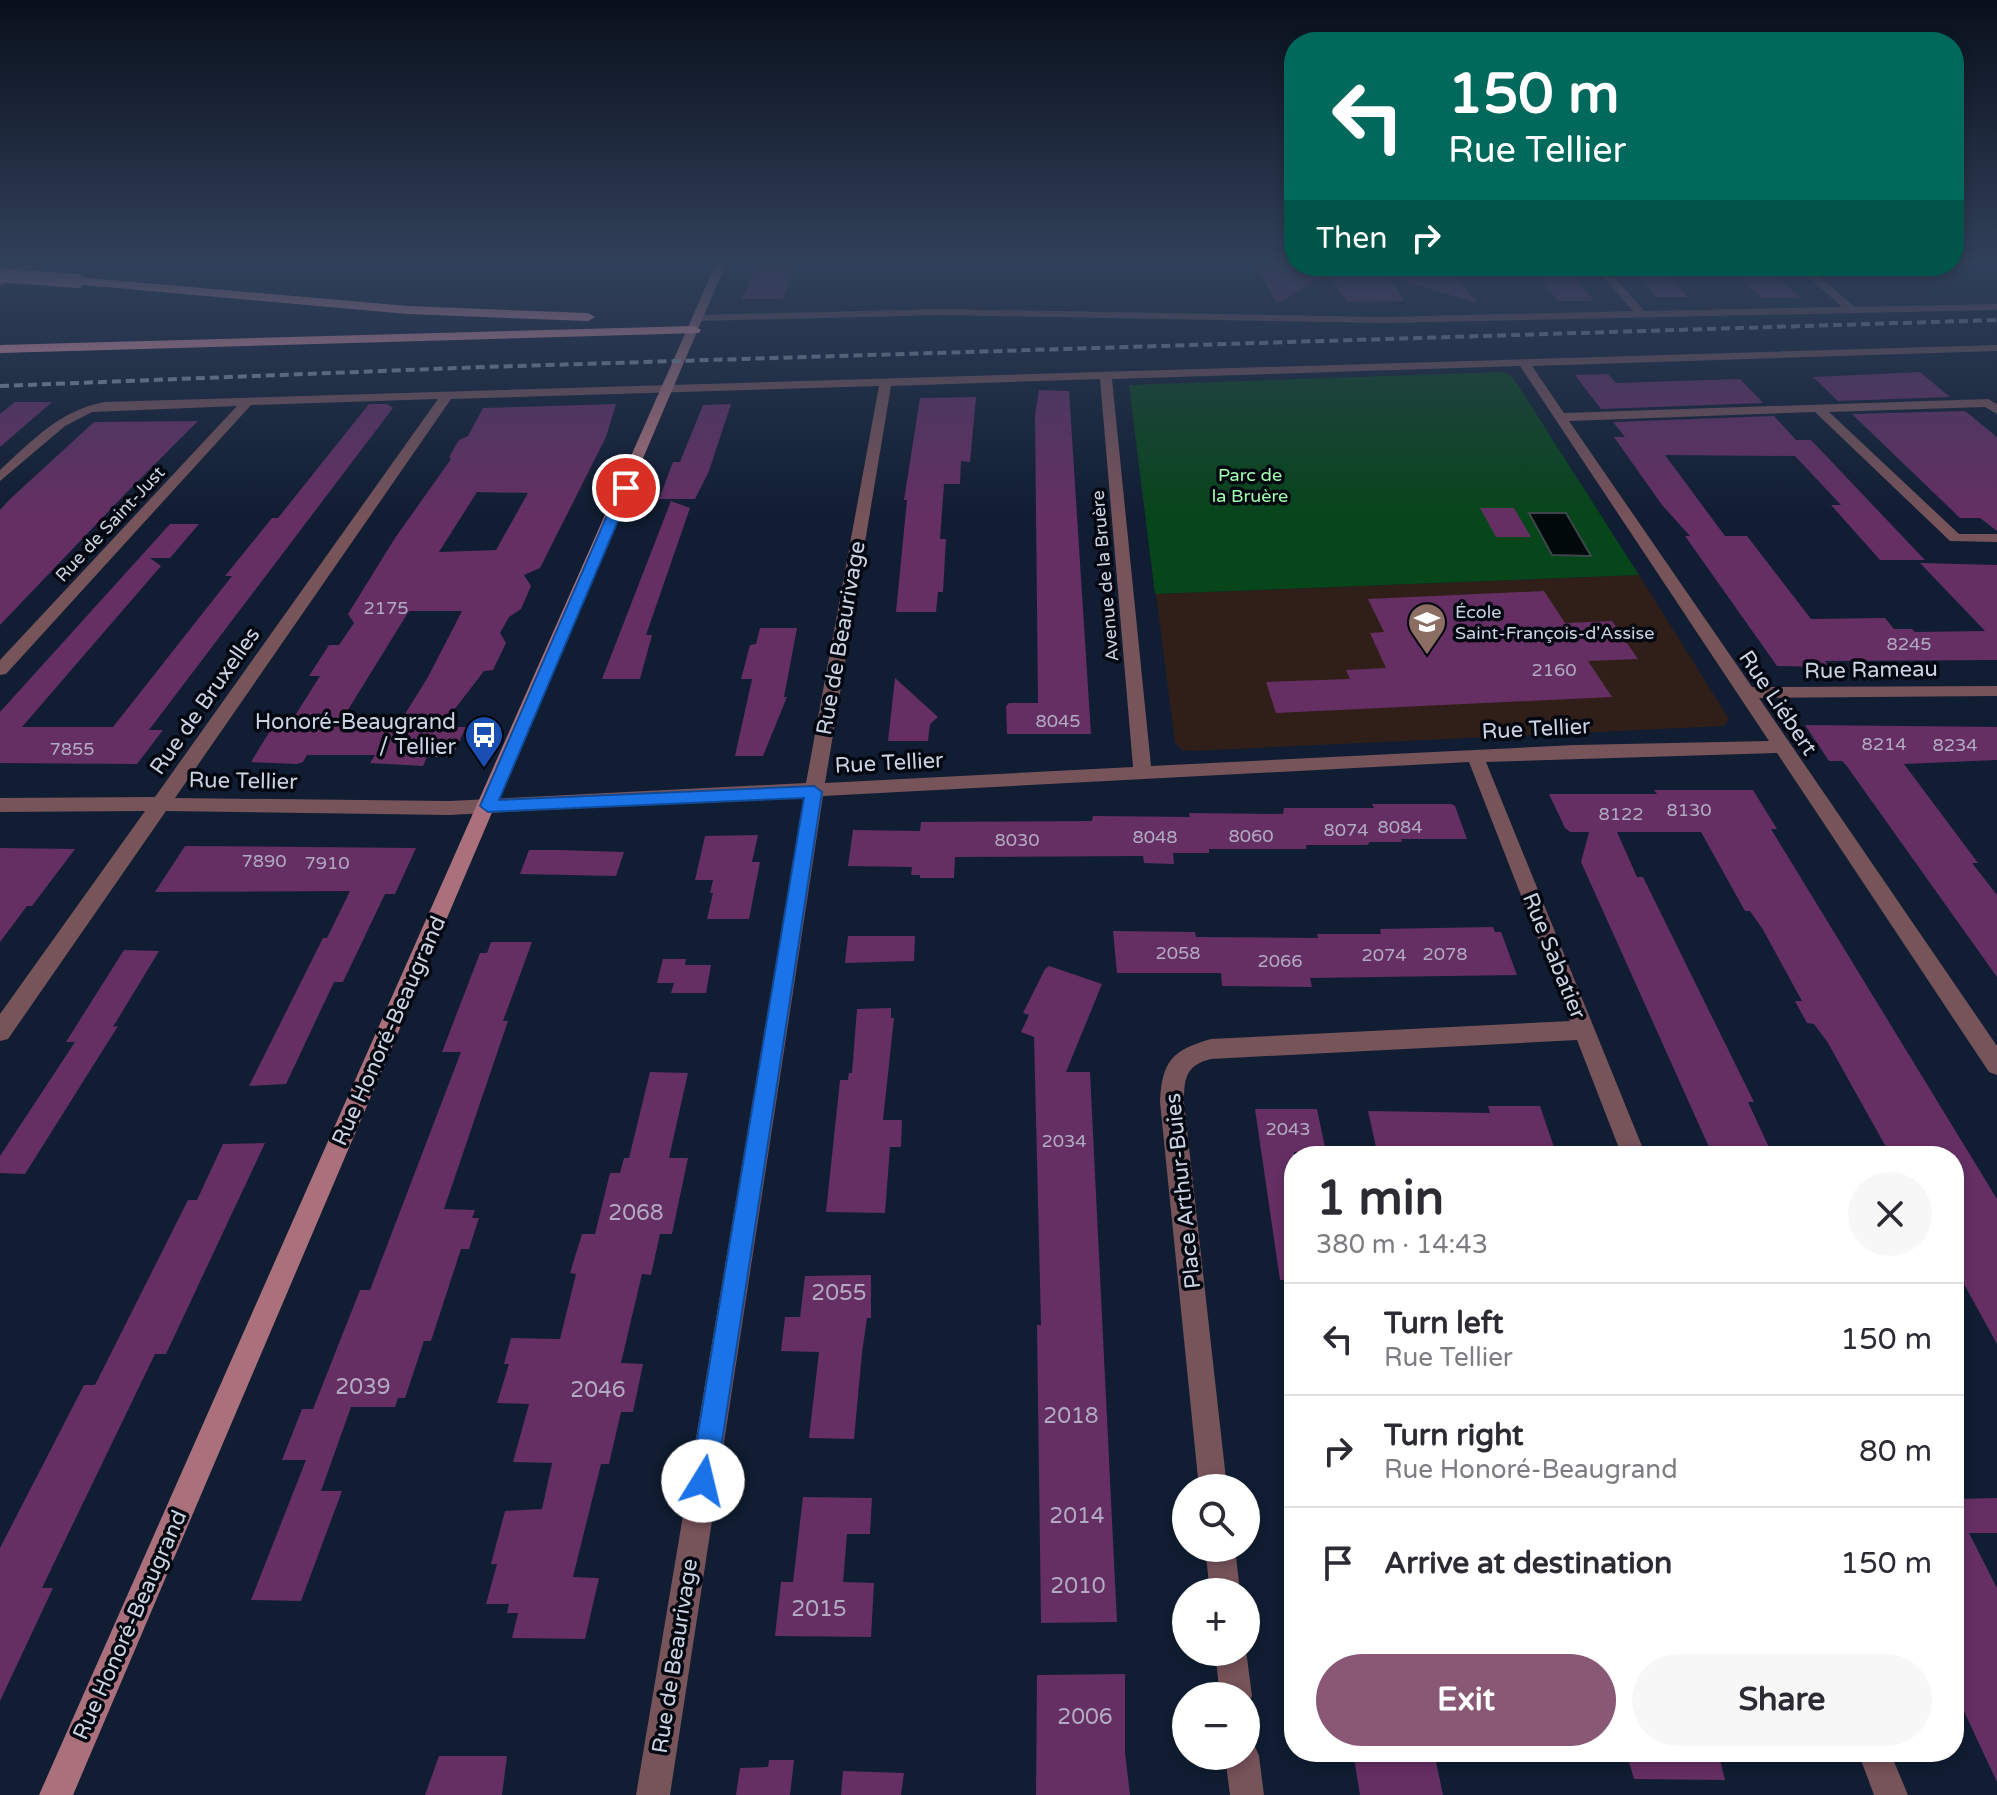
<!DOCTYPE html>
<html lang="en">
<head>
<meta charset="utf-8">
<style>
  :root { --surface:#fff; --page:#f7f7f7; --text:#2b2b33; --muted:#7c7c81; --line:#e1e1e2; --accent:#895874 }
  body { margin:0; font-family:"Varela Round",sans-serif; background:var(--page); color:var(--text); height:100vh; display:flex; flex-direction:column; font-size:30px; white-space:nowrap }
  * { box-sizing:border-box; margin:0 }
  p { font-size:26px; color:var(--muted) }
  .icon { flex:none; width:44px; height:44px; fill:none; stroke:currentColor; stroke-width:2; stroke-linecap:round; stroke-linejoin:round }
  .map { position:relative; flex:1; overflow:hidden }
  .side { position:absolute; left:1284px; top:1146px; width:680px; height:616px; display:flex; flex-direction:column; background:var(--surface); border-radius:32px; box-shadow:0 4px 12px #0003 }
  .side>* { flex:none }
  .guide { position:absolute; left:1284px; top:32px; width:680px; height:244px; border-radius:32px; box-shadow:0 4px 12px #0003; background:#00695c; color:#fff; overflow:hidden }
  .buttons { position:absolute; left:1172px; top:1474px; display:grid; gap:16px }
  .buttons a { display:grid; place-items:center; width:88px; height:88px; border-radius:50%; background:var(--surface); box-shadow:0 4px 12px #0003; font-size:40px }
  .pin { position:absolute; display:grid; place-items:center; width:68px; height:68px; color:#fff; margin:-34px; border:4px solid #fff; border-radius:50%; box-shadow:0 2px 8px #0007 }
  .me { position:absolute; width:88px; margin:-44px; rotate:9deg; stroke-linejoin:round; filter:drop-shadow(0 0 6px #0008) }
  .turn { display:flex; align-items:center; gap:28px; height:168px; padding:0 32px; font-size:36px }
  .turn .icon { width:104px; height:104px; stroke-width:2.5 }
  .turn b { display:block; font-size:56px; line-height:68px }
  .then { display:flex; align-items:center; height:76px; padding:0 32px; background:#0003; gap:16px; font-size:30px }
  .round { display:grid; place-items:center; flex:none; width:84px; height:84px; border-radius:42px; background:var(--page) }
  .summary { display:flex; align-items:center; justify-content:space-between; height:136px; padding:0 32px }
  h1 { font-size:48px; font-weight:800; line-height:60px }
  .action { display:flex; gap:16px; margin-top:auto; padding:16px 32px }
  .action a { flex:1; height:92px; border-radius:48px; background:var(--accent); color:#fff; font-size:32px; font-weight:800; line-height:92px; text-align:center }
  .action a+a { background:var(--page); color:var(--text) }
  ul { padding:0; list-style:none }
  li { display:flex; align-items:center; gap:24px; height:112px; padding:0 32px; border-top:2px solid var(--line) }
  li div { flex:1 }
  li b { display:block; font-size:30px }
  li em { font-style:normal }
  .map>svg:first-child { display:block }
</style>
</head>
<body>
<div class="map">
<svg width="1997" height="1795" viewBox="0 0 1997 1795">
  <rect width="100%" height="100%" fill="#101d32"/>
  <!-- education -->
  <path fill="#301f18" d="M1639,575L1729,719L1724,726L1191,751L1182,750L1175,743L1156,594Z"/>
  <!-- green -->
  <path fill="#07451a" d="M1501,372L1512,376L1639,575L1155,594L1129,385Z"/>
  <!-- water -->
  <path fill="#000a0a" stroke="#3d464b" stroke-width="2" d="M1529,513H1566L1591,556L1552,555Z"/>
  <!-- building -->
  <g fill="#652f64" fill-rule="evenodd">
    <path d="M756,266H795L783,299H742Z"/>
    <path d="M1257,266H1450L1477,303L1387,276L1404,301L1347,302L1328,273L1277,304Z"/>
    <path d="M1531,266H1565L1594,301H1558Z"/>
    <path d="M1631,266H1658L1688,297H1656Z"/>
    <path d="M1727,266H1765L1801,298H1762Z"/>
    <path d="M1920,372L1950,397L1838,401L1813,377Z"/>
    <path d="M1608,374L1616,383L1740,379L1763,403L1601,409L1575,375Z"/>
    <path d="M1039,390L1069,391L1091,734H1007L1006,706L1009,703H1038L1035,415Z"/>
    <path d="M976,397L970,462L961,461L960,484H944L940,539H946L943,592H938L936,612H896L907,500H904L920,398Z"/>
    <path d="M15,402H52L0,447V414Z"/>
    <path d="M369,404H387L393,408L149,730H163L137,764L0,763V712L170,524H199L170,558H150L161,566L22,727H113L232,576H225L272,518H278Z"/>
    <path d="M616,404L606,437L540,568L524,575L531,586L521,609L509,617L500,633L506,643L493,670L484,671L441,727H466L454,753L448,757H427L423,766L370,763L375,755H307L303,762L297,764L251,762L276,721L291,722L320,676H309L329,645H339L354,623L348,614L395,538L451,459L449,457L459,440L468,436L483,408ZM477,492L528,493L496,550L439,552ZM409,611H462L428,677L400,722H393L391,726H338Z"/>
    <path d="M731,404L709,471L695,499H659L673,462H680L703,405Z"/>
    <path d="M1965,411L1997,437V531L1980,518H1960L1852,414Z"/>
    <path d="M1774,416L1796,440H1811L1925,560H1880L1831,505H1841L1795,456L1665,455L1725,536H1747L1811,619L1885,618L1894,629H1912L1915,632L1985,631L1920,563L1997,565V660L1825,661L1829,667L1777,666L1685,536H1690L1662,505L1614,437H1625L1613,422Z"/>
    <path d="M198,421L127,492L0,625V510L9,500L94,422Z"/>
    <path d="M671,501L690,508L646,635H652L640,679H602Z"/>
    <path d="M1480,508H1514L1531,537H1496Z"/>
    <path d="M1544,591L1565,623L1612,621L1638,659L1588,661L1612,697L1276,713L1266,682L1350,679L1346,670L1386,668L1370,633L1384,632L1368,599Z"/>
    <path d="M760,628H797L784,697H787L763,756H735L752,679H741L750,645L756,644Z"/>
    <path d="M895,678L938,717L930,724L928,741H888Z"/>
    <path d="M1805,725L1997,727V760L1904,764L1978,863H1972L1997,895V977L1846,765L1842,761H1829Z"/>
    <path d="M1654,790H1753L1777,829H1771L1997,1199V1344L1954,1266V1156H1891L1828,1043L1814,1024L1807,1023L1795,1001H1802L1762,928L1750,911H1745L1701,832H1617L1637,877H1643L1754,1102H1748L1773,1156H1713L1581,862L1589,832H1570L1565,828L1549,794H1657Z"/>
    <path d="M1372,804H1451L1455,806L1467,839H1401L1402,842H1370L1367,845H1306V849H1209V853H1173L1174,864L1144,863L1143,856L955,857L954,878H920V875H911L912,867L848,866L853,830L920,831L921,822L1092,821L1093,816L1190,817L1189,813L1283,814L1284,808H1374Z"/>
    <path d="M758,835L752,862H760L749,919H707L713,893H710L713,880H695L705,836Z"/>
    <path d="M185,846L416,848L395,894H385L343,982H334L286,1084L249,1086L323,938H327L350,891L155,892Z"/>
    <path d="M0,848L75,849L32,906H27L0,942Z"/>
    <path d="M529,850H559L624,852L616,876L520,874Z"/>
    <path d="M1493,927L1495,932H1501L1517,975L1310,978L1312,987L1222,986L1221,973H1117L1113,931L1195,932L1196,937L1318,938L1317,934H1381L1380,929Z"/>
    <path d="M848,936H915L914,961L845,963Z"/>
    <path d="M491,942H532L503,1021H508L444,1209L475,1210L472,1218H479L469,1249H461L431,1341H424L405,1398H398L395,1407H351L321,1491H342L301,1601L251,1600L306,1460H282L302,1409H313L360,1290H370L461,1052H442L480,953H487Z"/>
    <path d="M124,950L159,951L113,1027L118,1026L25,1174L0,1173V1156L75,1042H66Z"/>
    <path d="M663,959H686L685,965H711L706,993H671L674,983H657Z"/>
    <path d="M1049,966L1102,984L1066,1072H1090L1117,1622L1041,1623L1037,1325H1041L1034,1037L1021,1032L1029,1015L1023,1013L1045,969Z"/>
    <path d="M891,1008V1018H894L883,1120H902L901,1147H890L885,1213L826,1212L840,1080H848L849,1073H852L857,1009Z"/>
    <path d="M650,1072L688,1073L669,1158H688L672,1234H660L651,1275L642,1274L621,1363L643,1364L633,1412H621L609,1464H601L573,1577L599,1578L585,1639L512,1638L518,1613H507L509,1604H486L497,1564H491L505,1511L542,1509L552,1463L513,1462L529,1404L497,1403L509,1364H504L511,1338L560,1339L576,1274L570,1273L582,1234H595L610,1173H620L624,1158H629Z"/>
    <path d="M1488,1106H1540L1557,1156H1378L1368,1111L1490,1113Z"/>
    <path d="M1255,1109H1317L1326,1152H1294V1279L1280,1280Z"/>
    <path d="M265,1143L166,1354H155L42,1588H53L0,1701V1548L84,1385H95L188,1200H197L223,1144Z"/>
    <path d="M871,1275V1318H867L862,1353L854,1439L809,1438L819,1352L781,1351L785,1317H800L805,1276Z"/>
    <path d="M803,1497L872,1498L870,1534H847L843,1582L874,1583L871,1637L775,1636L781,1582H793Z"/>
    <path d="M1997,1498V1533H1969L1997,1588V1782L1954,1690V1499Z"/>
    <path d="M1125,1674V1753L1130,1795H1036L1037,1675Z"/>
    <path d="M1353,1752H1434L1443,1795H1360Z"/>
    <path d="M1626,1752H1718L1725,1780L1634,1779Z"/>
    <path d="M439,1756H507L502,1795H425Z"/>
    <path d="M769,1760H794L790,1795H736L740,1768L768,1767Z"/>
    <path d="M843,1771L904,1773L901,1795H841Z"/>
  </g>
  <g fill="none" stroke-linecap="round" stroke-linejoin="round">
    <!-- street -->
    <g fill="#77535a" fill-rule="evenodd">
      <path d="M1594,266H1605L1644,311L1842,307L1796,266H1807L1855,307L1997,304V310L1384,323L941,315L698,321L692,318L698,315L941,309L1384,317L1633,311Z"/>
      <path d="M1997,345V351L1532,366L1564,413L1988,399L1997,404V414L1985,407L1829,412L1959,534H1997V542L1950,541L1815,412L1569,421L1752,687L1997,686V696L1759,698L1997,1046V1075L1989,1072L1777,753L1486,762L1646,1156H1622L1577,1040L1211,1059C1186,1065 1184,1078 1184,1102L1227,1488H1199L1160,1102C1162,1061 1172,1050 1211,1039L1570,1021L1469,762L823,796L670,1795H636L804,796L449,815L166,811L8,1039L0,1041V1014L145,811L0,812V798L155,797L438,399L251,405L6,674L0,675V660L237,406L92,412L65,426L0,481V470C33,440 59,411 104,402ZM1520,366L1769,741L1575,745L1151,766L1112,379ZM1100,379L1133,767L825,783L891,386ZM879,386L806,783L449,801L175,798L451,399Z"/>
      <path d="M1205,1548H1235L1240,1592H1210Z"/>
      <path d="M1246,1650L1252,1696L1246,1708V1696H1220L1215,1652Z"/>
      <path d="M1246,1741L1254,1744L1259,1756L1264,1795H1230L1225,1756H1246Z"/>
      <path d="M1858,1752H1890L1908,1795H1874Z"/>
    </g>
    <!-- secondary -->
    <g fill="#aa717c" fill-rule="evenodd">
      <path d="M23,266H35L0,286V279Z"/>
      <path d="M715,266H725L73,1795H39Z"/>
    </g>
    <!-- highway -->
    <g fill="#f79eaf" fill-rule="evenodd">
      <path d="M77,277L408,306L588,313L595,317L588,321L408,314L72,284L71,281Z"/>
      <path d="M694,326L701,330L699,333L0,353V345Z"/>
    </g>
    <!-- rail -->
    <path stroke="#909aab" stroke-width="4" stroke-dasharray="9 5" stroke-linecap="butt" d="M0,386L484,367L1997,320"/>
    <!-- highway-bridge -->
    <path stroke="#f79eaf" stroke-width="14" d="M0,275L77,281"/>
  </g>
  <!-- sky -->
  <linearGradient id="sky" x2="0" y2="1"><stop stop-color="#09101c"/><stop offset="0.51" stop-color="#31405a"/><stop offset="1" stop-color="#31405a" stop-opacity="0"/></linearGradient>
  <rect width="1997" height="517" fill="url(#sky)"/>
  <!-- route -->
  <path fill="#1a73e8" stroke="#114b97" stroke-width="2" d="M626,484L632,488L499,800L814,786L822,792L716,1481L712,1491L703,1495L694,1491L690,1481L804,798L488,812L480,806L619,488Z"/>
  <!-- icons -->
  <defs>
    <g id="school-pin" transform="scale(2)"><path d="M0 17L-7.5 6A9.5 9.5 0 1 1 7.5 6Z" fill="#8d6e63" stroke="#030710"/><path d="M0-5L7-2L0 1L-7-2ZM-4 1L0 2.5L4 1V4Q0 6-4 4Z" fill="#fff"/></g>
    <g id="bus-pin" transform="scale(2)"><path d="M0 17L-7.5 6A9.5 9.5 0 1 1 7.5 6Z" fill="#1a4fb4" stroke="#030710"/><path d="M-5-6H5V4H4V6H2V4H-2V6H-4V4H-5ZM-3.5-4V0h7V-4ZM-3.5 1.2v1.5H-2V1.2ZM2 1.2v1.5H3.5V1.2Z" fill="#fff"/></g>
  </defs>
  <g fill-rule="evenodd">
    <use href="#school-pin" x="1427" y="622"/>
    <use href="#bus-pin" x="484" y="735"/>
  </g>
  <g text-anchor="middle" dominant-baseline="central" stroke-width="7" stroke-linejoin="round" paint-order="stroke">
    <!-- far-park labels -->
    <g font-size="18" fill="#a1fdaf" stroke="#030710">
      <text x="1250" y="475">Parc de<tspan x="1250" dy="21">la Bruère</tspan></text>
    </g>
    <!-- far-street labels -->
    <g font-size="18" fill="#cad3e2" stroke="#030710">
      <text transform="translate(110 524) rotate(-47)">Rue de Saint-Just</text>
      <text transform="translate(1105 576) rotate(-95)">Avenue de la Bruère</text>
    </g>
    <!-- number labels -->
    <g font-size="18" fill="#b1aac2">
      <text x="386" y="608">2175</text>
      <text x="1909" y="644">8245</text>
      <text x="1554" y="670">2160</text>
      <text x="1058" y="721">8045</text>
      <text x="1884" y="744">8214</text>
      <text x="1955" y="745">8234</text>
      <text x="72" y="749">7855</text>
      <text x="1689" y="810">8130</text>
      <text x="1621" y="814">8122</text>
      <text x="1400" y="827">8084</text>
      <text x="1346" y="830">8074</text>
      <text x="1251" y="836">8060</text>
      <text x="1155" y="837">8048</text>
      <text x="1017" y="840">8030</text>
      <text x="264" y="861">7890</text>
      <text x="327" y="863">7910</text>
      <text x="1178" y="953">2058</text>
      <text x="1445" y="954">2078</text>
      <text x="1384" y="955">2074</text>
      <text x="1280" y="961">2066</text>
      <text x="1288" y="1129">2043</text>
      <text x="1064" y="1141">2034</text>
    </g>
    <!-- far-poi labels -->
    <g font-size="18" fill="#cad3e2" stroke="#030710" text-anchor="start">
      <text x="1455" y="612">École<tspan x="1455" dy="21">Saint-François-d'Assise</tspan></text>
    </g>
    <!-- street labels -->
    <g font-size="22" fill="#cad3e2" stroke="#030710">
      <text transform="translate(841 638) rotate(-80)">Rue de Beaurivage</text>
      <text transform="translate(1871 670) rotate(-1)">Rue Rameau</text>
      <text transform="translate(205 701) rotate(-55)">Rue de Bruxelles</text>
      <text transform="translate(1778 703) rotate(56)">Rue Liébert</text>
      <text transform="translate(1536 729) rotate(-3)">Rue Tellier</text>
      <text transform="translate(889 763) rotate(-3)">Rue Tellier</text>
      <text transform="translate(243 781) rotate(1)">Rue Tellier</text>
      <text transform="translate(1554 956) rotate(68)">Rue Sabatier</text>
      <text transform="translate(389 1031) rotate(-66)">Rue Honoré-Beaugrand</text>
      <text transform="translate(1183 1191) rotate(-96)">Place Arthur-Buies</text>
      <text transform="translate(130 1625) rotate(-66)">Rue Honoré-Beaugrand</text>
      <text transform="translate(675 1656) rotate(-81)">Rue de Beaurivage</text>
    </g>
    <!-- poi labels -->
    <g font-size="22" fill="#cad3e2" stroke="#030710" text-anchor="end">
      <text x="456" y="722">Honoré-Beaugrand<tspan x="456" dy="25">/ Tellier</tspan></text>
    </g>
    <!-- near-number labels -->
    <g font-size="22" fill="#b1aac2">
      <text x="636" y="1213">2068</text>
      <text x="839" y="1293">2055</text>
      <text x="363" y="1387">2039</text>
      <text x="598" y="1390">2046</text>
      <text x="1071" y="1416">2018</text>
      <text x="1077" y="1516">2014</text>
      <text x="1078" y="1586">2010</text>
      <text x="819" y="1609">2015</text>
      <text x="1085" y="1717">2006</text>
    </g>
  </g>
</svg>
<div class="buttons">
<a><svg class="icon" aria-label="search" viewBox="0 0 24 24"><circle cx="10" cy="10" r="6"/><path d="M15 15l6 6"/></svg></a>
<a>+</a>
<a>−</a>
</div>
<div class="pin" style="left:626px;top:488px;background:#d93025"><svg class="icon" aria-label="arrive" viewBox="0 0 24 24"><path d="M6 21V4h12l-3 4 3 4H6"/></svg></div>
<svg class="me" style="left:703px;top:1481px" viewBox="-20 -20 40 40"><circle r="19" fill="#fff"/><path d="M0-13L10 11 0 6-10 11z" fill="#1a73e8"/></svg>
<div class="guide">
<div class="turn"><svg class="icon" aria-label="left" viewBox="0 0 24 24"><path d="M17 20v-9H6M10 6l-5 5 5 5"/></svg><div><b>150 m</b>Rue Tellier</div></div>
<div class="then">Then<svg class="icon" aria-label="right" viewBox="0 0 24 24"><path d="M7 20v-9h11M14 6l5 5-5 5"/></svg></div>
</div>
<section class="side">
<div class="summary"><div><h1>1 min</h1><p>380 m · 14:43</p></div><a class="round"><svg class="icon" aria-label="close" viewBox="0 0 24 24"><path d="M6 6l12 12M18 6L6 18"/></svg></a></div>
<ul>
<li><svg class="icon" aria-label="left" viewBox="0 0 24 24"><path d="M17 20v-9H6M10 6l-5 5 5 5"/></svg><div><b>Turn left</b><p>Rue Tellier</p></div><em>150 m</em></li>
<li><svg class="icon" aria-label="right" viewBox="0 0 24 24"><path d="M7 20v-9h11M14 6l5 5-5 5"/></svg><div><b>Turn right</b><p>Rue Honoré-Beaugrand</p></div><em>80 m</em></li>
<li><svg class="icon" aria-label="arrive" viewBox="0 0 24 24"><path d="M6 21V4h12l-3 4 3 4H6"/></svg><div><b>Arrive at destination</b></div><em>150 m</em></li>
</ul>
<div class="action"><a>Exit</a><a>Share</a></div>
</section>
</div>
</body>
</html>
